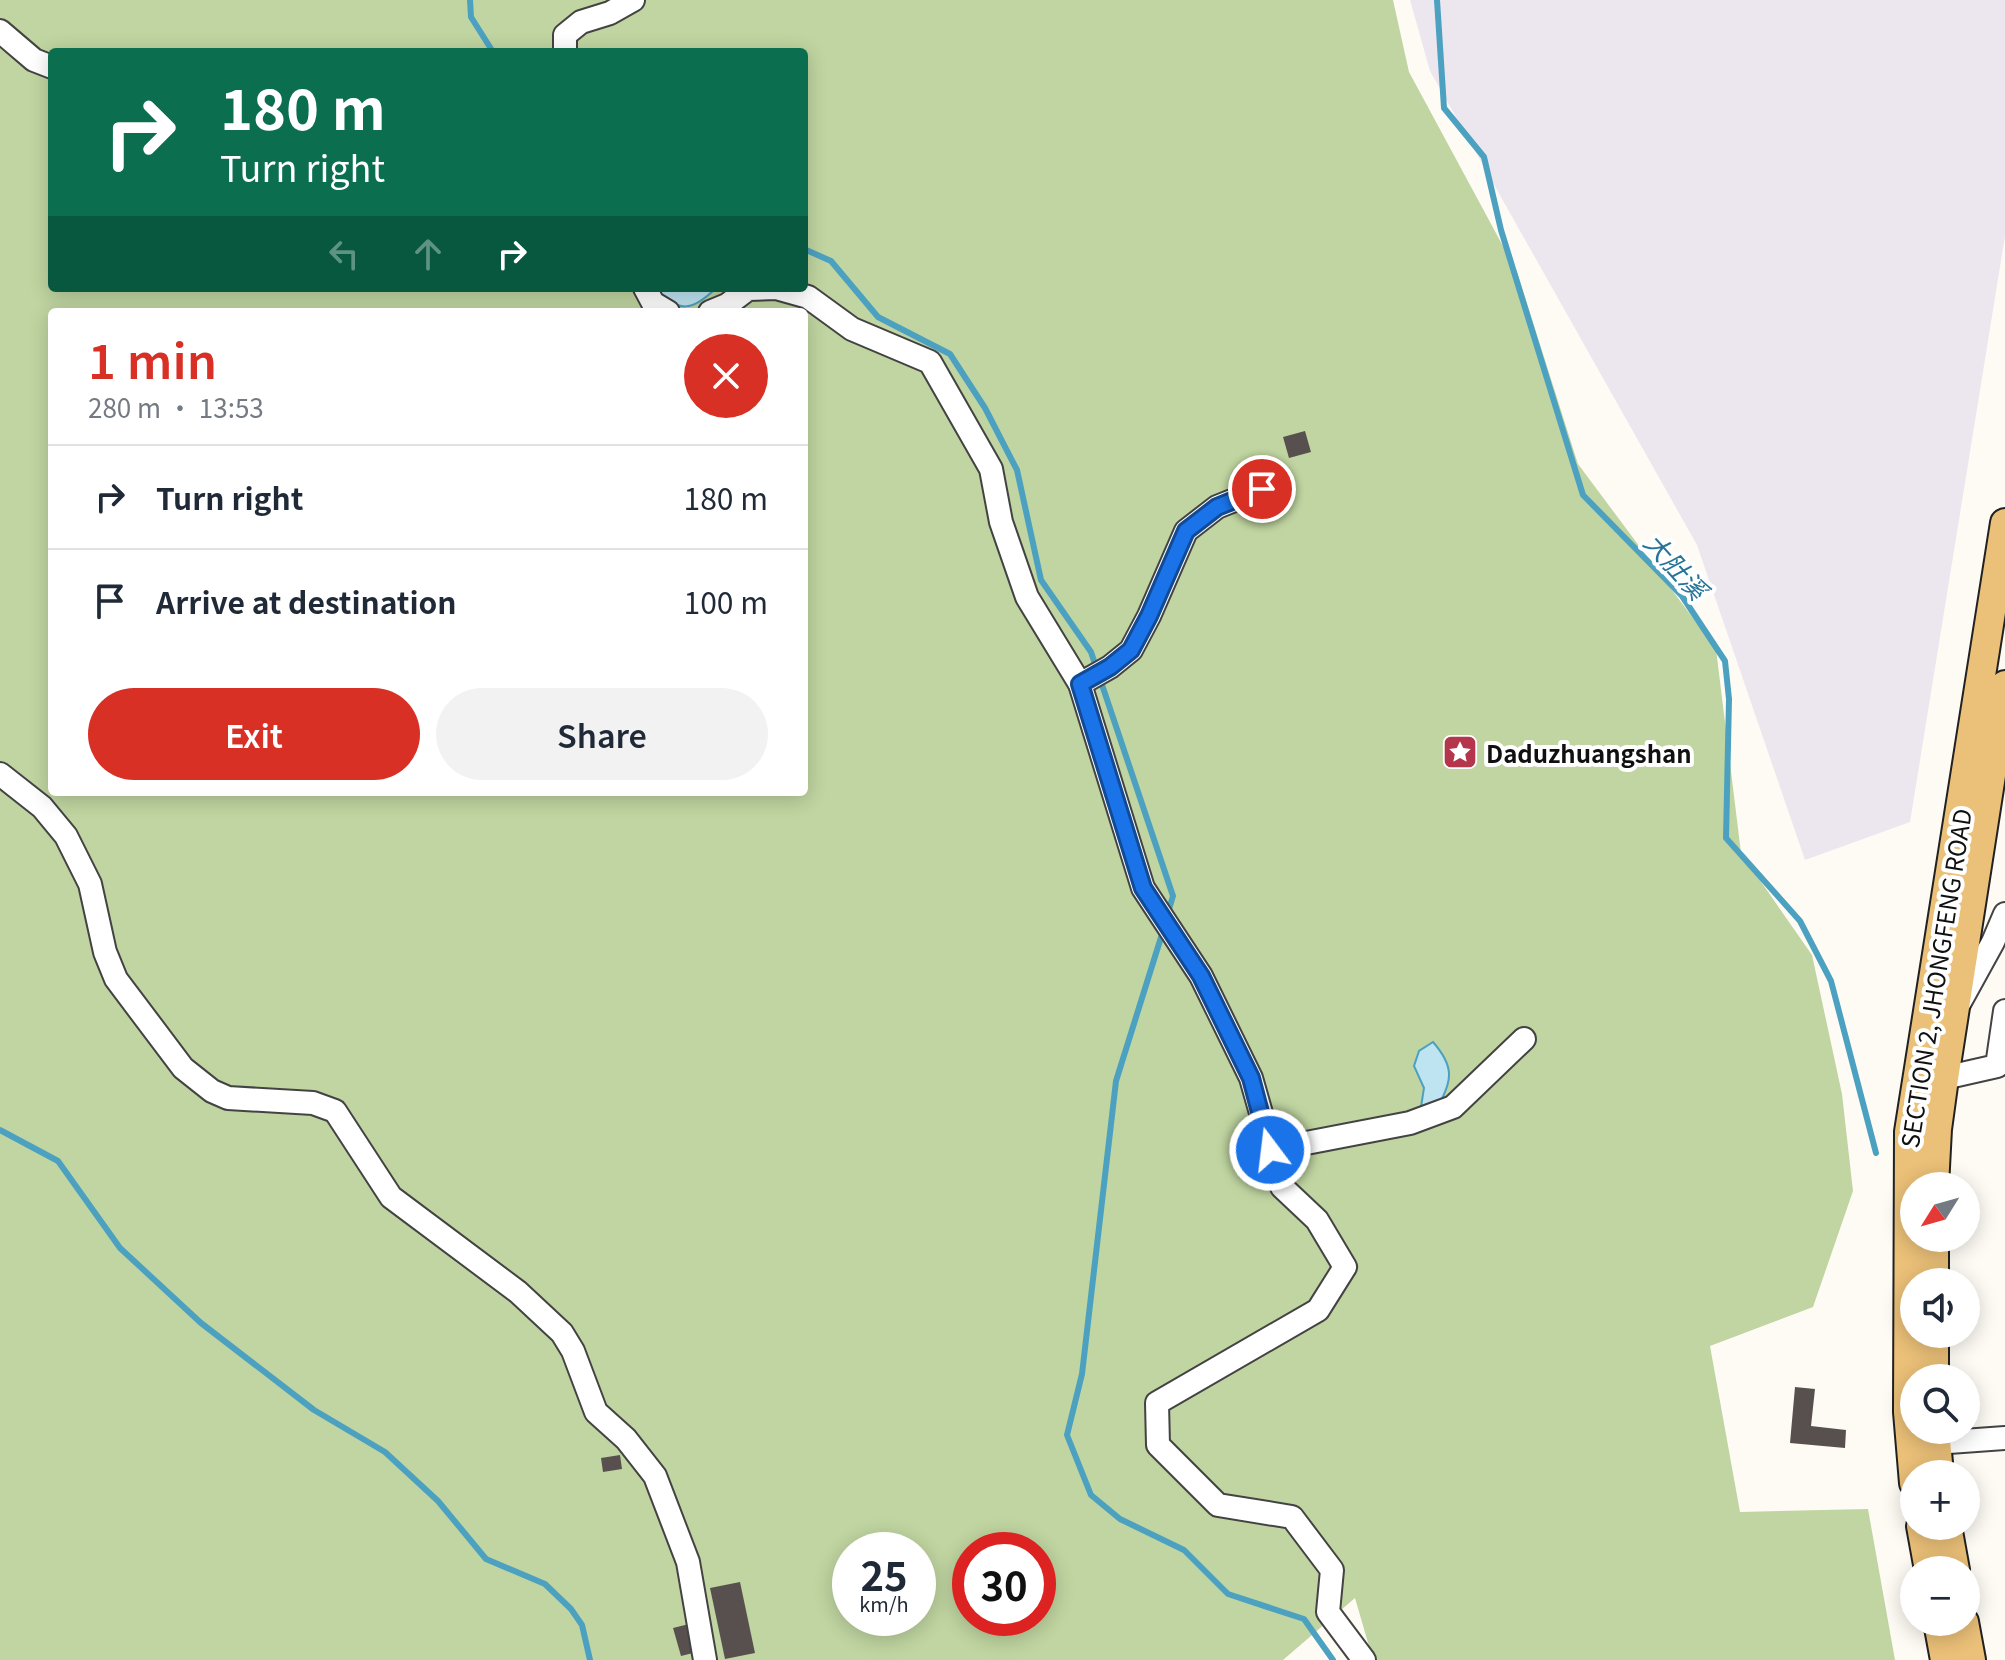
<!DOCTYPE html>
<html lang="en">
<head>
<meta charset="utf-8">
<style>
  :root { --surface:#fff; --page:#f2f2f3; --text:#1f2937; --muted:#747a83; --line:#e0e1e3; --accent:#d93025 }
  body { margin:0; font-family:Georgia,"Noto Sans TC",serif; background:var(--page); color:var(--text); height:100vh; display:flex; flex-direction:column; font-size:30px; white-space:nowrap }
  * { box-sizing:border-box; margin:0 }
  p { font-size:26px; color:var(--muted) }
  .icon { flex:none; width:44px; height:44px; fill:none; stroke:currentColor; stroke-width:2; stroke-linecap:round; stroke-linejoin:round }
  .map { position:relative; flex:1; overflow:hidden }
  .panel { position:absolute; left:48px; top:308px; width:760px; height:488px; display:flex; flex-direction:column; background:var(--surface); border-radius:8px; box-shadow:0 4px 20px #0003 }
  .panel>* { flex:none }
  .hud { position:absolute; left:48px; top:48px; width:760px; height:244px; border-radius:8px; box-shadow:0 4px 20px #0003; background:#0b6e4f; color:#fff; overflow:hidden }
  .needle { width:52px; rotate:233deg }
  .controls { position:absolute; left:1900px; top:1172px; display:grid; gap:16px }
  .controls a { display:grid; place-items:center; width:80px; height:80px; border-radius:50%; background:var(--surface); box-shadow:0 4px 20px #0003; font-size:40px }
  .speed { position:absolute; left:832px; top:1532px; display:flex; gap:16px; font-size:40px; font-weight:700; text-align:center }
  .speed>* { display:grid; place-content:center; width:104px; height:104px; border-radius:50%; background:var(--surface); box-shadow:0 4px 20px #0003; line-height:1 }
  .speed small { font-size:20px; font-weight:400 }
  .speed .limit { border:12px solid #d22; background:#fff; color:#111 }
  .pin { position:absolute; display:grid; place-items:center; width:68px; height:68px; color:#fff; margin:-34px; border:4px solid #fff; border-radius:50%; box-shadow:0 2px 8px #0007 }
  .me { position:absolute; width:88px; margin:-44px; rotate:345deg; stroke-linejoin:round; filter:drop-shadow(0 0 6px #0008) }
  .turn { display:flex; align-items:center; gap:28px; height:168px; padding:0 40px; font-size:36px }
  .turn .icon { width:104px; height:104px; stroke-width:2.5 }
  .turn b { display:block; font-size:56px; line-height:68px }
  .lanes { display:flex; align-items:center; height:76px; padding:0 40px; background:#0003; justify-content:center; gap:40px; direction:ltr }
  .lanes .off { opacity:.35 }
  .round { display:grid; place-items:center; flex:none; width:84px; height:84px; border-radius:42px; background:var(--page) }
  .summary { display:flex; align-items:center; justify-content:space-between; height:136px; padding:0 40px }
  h1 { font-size:48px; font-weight:600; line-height:60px; color:var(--accent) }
  .primary-button { display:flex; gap:16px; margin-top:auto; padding:16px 40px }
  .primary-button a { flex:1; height:92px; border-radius:48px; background:var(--accent); color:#fff; font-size:32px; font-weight:600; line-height:92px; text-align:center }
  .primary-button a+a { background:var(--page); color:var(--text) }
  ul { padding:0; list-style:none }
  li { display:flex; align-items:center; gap:24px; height:104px; padding:0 40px; border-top:2px solid var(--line) }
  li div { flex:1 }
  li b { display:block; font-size:30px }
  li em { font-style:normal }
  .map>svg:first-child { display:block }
</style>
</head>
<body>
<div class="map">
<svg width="2005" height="1660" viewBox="0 0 2005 1660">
  <rect width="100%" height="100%" fill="#fefbf5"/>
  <!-- industrial -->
  <path fill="#ece6ee" d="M1410,0H2005V236L1910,822L1805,860L1697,545L1430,71Z"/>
  <!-- forest -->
  <path fill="#c0d5a1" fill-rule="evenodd" d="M0,0H1393L1409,72L1517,272L1578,464L1716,649L1741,853L1812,955L1842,1094L1853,1191L1813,1307L1710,1346L1740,1512L1868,1509L1895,1660H1373L1355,1598L1283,1660H0ZM52,52H804V288H52ZM52,312H804V792H52ZM850,1550H918V1618H850ZM970,1550H1038V1618H970Z"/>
  <!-- water -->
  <g fill="#bee4f1" stroke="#4ca1c1" stroke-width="2">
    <path d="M655,288H716C692,312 678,313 655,288Z"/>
    <path d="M1433,1042C1454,1066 1453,1080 1438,1106L1421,1107L1424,1088L1414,1066L1419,1051Z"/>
  </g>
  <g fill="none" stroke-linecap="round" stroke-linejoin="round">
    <!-- stream -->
    <g stroke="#4ca1c1" stroke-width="6">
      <path d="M470,0L471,17L493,52"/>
      <path d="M1437,0L1444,108L1484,157L1501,230L1583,495L1682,596L1725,661L1729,699L1726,838L1800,921L1831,981L1876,1153"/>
      <path d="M804,249L831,261L878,317L950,354L985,408L1017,470L1041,580L1091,652L1173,896L1167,916"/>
      <path d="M1163,931L1116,1081L1082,1374L1067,1435L1091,1495L1120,1519L1184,1550L1228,1594L1304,1619L1333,1660"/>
      <path d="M0,1130L58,1161L120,1248L201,1323L314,1410L385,1452L438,1501L486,1559L545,1584L571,1609L582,1625L590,1660"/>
    </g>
  </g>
  <!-- building -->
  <g fill="#58504e">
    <path d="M1305,431L1311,452L1289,458L1283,437Z"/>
    <path d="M1795,1387L1815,1389L1811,1426L1846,1430L1845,1448L1790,1443Z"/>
    <path d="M620,1455L622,1469L603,1472L601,1458Z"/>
    <path d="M740,1582L755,1653L725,1659L710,1588Z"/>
    <path d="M689,1624L697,1652L681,1656L673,1628Z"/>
  </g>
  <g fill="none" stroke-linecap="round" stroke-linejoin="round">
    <!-- minor casing -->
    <g stroke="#434343" stroke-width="26">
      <g id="minor">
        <path d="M0,31L34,60L52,67"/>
        <path d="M565,52V35L581,22L610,13L633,0"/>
        <path d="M645,288L653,303L668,312"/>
        <path d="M710,312L727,305L748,289L776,288L808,297L852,329L930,362L991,469L1001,522L1027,597L1080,684L1143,888L1201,976L1251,1078L1282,1187L1317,1220L1345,1267L1318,1310L1157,1403L1158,1445L1218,1505L1292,1517L1332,1570L1328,1612L1364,1660"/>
        <path d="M1080,684L1110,667L1131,650L1149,616L1186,531L1217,507L1262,489"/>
        <path d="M0,774L42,807L66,836L90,884L105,952L116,979L183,1068L212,1091L228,1098L313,1103L335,1111L391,1197L518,1292L562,1333L573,1351L596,1412L626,1439L655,1476L688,1562L705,1660"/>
        <path d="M1960,1002L1993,942L2005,914"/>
        <path d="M1944,1078L1997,1066L2005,1011"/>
        <path d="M1270,1150L1410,1123L1453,1107L1524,1039"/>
        <path d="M1935,1443L2005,1438"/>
      </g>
    </g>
    <!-- major casing -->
    <g stroke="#212121" stroke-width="32">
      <g id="major">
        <path d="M1934,1186L1937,1129L1944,1078L2005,685"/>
        <path d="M1934,1282V1238"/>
        <path d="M1934,1378V1334"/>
        <path d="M1935,1430L1939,1474"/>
        <path d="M1914,1483L1908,1412L1909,1132L2005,523"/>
        <path d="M1921,1526L1929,1570"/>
        <path d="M1947,1526L1955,1570"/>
        <path d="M1938,1622L1945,1660"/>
        <path d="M1964,1622L1971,1660"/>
      </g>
    </g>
    <!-- minor -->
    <use href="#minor" stroke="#fff" stroke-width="22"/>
    <!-- major -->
    <use href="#major" stroke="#ebc078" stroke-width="28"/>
  </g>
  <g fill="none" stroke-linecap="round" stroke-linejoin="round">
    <!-- route casing -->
    <g stroke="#114b97" stroke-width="20">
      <path id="route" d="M1262,489L1217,507L1186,531L1149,616L1131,650L1110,667L1080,684L1143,888L1201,976L1251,1078L1270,1150"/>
    </g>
    <!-- route -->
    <use href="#route" stroke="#1a73e8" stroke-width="14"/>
  </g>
  <!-- icons -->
  <defs>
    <g id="sight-square" transform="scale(1.8)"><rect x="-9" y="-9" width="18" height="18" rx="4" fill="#b4354c" stroke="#fff"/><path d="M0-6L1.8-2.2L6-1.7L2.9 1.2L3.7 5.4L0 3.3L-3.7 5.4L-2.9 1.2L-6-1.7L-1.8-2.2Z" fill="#fff"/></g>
  </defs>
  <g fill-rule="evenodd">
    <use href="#sight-square" x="1460" y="752"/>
  </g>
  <g text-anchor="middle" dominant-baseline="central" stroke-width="8" stroke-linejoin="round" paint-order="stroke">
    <!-- poi labels -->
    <g font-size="24" font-weight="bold" fill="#101010" stroke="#fff" text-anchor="start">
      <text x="1486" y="752">Daduzhuangshan</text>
    </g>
    <!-- street labels -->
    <g font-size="24" fill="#101010" stroke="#fff">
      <text transform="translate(1935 978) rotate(-81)">SECTION 2, JHONGFENG ROAD</text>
    </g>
    <!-- water labels -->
    <g font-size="26" font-style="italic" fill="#257497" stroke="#fff">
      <text transform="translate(1677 565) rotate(48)">大肚溪</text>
    </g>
  </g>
</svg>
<div class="controls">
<a><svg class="needle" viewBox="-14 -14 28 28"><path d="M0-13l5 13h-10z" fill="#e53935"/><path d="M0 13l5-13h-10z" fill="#747a83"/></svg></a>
<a><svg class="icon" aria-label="sound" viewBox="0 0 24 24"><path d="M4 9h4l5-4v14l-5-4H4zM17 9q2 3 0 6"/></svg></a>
<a><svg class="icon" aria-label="search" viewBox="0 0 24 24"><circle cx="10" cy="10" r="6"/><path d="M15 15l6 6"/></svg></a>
<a>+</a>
<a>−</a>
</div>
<div class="speed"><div>25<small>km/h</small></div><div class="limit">30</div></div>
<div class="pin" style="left:1262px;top:489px;background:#d93025"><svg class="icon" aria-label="arrive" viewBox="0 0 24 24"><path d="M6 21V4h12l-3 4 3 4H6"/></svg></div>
<svg class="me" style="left:1270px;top:1150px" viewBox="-20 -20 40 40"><circle r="17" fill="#1a73e8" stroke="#fff" stroke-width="3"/><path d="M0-11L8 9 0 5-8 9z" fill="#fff"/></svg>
<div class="hud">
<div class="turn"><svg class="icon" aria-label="right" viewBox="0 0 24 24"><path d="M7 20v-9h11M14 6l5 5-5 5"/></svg><div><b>180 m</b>Turn right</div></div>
<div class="lanes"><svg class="icon off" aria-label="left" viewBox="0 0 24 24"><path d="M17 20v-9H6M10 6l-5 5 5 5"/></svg><svg class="icon off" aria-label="ahead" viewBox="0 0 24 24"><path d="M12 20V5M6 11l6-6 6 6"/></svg><svg class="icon" aria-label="right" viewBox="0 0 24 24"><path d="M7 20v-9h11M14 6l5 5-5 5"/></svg></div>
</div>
<section class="panel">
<div class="summary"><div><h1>1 min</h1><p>280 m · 13:53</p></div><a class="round" style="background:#d93025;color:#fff"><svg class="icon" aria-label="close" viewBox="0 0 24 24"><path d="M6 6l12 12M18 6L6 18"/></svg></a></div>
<ul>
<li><svg class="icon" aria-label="right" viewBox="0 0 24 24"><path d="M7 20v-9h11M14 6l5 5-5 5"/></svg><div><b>Turn right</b></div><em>180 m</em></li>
<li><svg class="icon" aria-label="arrive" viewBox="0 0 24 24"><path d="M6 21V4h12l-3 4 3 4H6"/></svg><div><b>Arrive at destination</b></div><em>100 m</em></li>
</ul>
<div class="primary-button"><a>Exit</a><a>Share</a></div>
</section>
</div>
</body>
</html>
